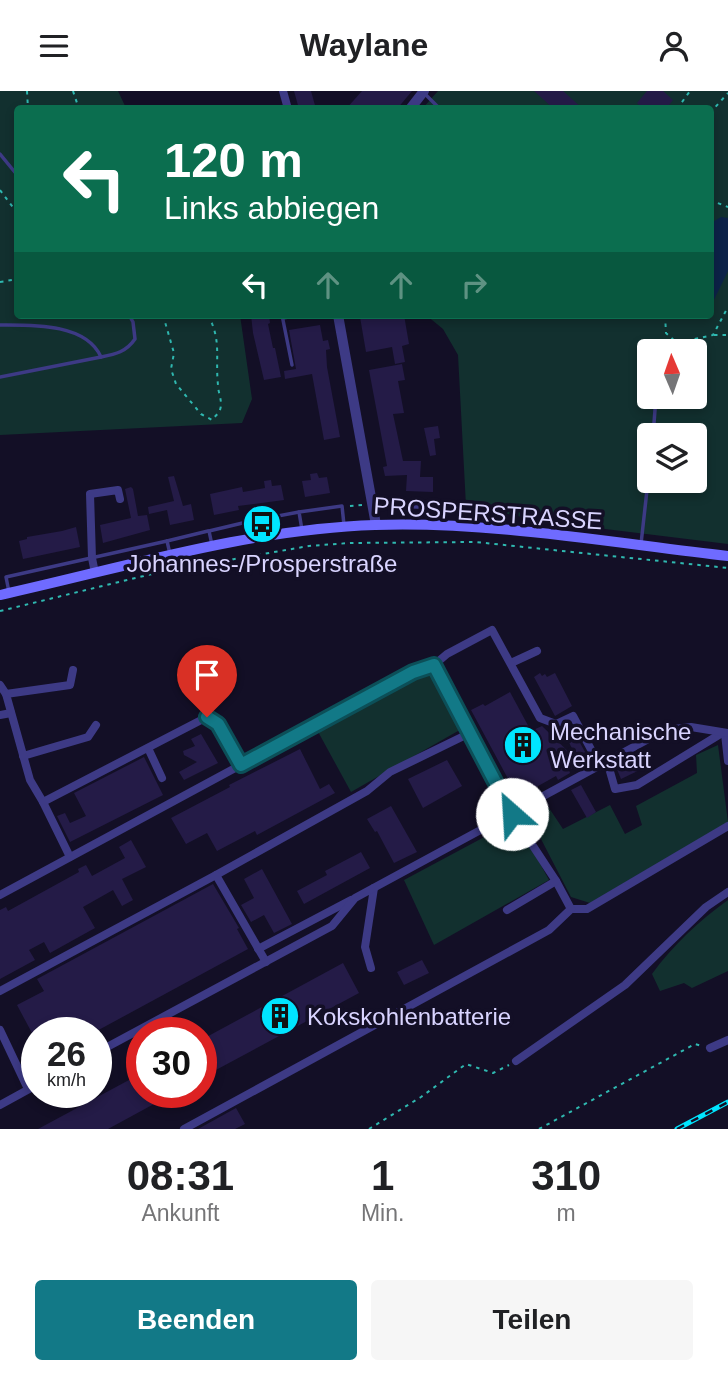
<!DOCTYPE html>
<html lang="de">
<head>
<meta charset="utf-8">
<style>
  :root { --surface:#fff; --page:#f6f6f6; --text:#202124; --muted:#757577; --accent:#127987 }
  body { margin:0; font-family:Arial,sans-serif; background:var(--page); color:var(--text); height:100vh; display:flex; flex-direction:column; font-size:26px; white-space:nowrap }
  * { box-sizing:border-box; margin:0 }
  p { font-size:23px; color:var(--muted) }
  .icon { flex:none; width:38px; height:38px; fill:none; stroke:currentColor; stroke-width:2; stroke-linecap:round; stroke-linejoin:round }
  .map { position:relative; height:1038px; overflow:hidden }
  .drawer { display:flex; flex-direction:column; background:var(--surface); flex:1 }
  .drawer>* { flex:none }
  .banner { position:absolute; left:14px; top:14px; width:700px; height:214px; border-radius:7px; box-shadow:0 4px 10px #0003; background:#0b6e4f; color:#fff; overflow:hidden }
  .needle { width:46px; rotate:358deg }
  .fabs { position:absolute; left:637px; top:248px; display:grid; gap:14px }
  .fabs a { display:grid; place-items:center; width:70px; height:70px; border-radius:7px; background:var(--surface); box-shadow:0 4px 10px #0003; font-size:35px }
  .speed { position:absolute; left:21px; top:926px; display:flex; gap:14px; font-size:35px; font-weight:700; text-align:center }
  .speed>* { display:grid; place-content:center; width:91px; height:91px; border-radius:50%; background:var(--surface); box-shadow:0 4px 10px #0003; line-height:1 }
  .speed small { font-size:18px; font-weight:400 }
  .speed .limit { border:10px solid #d22; background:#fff; color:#111 }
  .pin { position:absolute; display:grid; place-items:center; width:60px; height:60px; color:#fff; margin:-72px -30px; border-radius:50% 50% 50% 0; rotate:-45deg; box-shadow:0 0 7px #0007 }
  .pin .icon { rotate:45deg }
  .me { position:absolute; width:77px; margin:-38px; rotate:334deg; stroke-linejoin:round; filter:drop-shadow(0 0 5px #0008) }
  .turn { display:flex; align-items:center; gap:24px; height:147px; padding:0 35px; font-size:32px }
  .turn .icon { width:91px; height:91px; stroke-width:2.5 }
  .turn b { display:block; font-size:49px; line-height:60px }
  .lanes { display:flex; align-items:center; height:66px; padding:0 35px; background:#0003; justify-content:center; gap:35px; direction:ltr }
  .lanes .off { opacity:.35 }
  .eta { display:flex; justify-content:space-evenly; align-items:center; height:119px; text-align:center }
  .eta b { font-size:42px; font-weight:800; line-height:49px }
  .button { display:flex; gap:14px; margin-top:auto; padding:14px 35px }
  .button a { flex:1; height:80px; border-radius:7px; background:var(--accent); color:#fff; font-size:28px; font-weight:800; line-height:80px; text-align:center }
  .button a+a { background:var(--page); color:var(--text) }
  header { display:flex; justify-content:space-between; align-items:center; height:91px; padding:0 35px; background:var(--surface); font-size:32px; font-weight:800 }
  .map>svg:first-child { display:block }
</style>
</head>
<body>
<header><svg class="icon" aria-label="menu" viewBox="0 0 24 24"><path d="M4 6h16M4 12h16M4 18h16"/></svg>Waylane<svg class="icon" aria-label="person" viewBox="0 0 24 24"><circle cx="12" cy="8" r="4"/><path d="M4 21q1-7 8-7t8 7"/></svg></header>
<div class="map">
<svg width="728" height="1038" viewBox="0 0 728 1038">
  <rect width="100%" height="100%" fill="#130f26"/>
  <!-- green -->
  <g fill="#12302f" fill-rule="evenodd">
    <path d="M0,0H118L126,17L18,18V224H240L252,308L242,332L0,344Z"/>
    <path d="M438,0H728V453L548,431L466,415L458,264L443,238L426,224H710V18H422ZM649,261H695V306H649ZM649,345H695V390H649Z"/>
    <path d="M433,579L465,636L351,701L316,637Z"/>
    <path d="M718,654L728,731L590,812L571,806L527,721L545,711L563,738L610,714L625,743L642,734L636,715L697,682L696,664Z"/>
    <path d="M516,729L549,789L434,854L404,789Z"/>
    <path d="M728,809V880L692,897L684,892L660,900L652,883C673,854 699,830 728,809Z"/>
  </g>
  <!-- water -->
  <path fill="#0c2248" d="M721,126L728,127V180L711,215V132Z"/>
  <!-- building -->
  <g fill="#241b47">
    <path d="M294,0H311L316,18H299Z"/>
    <path d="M362,0H412L397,18H346Z"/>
    <path d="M534,0H563L583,18H554Z"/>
    <path d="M647,0H663L673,9L666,18H643L637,12Z"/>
    <path d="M251,224H269L270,232L268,233L273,257H275L281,286L264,289L253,242Z"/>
    <path d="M371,224H404L409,253L402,255L405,271L395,273L392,256L366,261L360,226Z"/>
    <path d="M320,234L323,250L328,249L330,258L326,259L327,276L340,346L324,349L312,283L285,288L284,280L296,278L289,239Z"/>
    <path d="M402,273L405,289L398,290L404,322L393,323L403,370H421L420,386H433V401L406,400L407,384L385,385L383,376L387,375L369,279Z"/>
    <path d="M438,335L440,347L434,348L436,364L430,365L424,337Z"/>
    <path d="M317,382L319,387L327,386L330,402L305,406L302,390L311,389L310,383Z"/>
    <path d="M174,385L183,415L191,413L194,429L170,434L167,419L149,423L148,416L174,410L168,386Z"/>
    <path d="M271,389L272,395L281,394L284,409L238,415L239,419L214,424L210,403L242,396L243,401L265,397L264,390Z"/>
    <path d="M131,396L133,398L138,425L147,424L150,439L103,452L100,434L131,427L125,398Z"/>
    <path d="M76,436L80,456L23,468L19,450L27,448V446L62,440Z"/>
    <path d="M540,582L542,585L545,583L547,586L555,582L572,615L555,625L534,586Z"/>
    <path d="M510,601L531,640L542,635L579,671L562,638L570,634L589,668L569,679L570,682L558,689L556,685L531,699L533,702L520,710L471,619L483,613L485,615Z"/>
    <path d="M201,643L218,672L184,689L179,681L197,671L184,664L183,660L195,655L191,648Z"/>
    <path d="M300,658L320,698L329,693L335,702L257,744L255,740L217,760L207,742L186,753L171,727L230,696L229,694Z"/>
    <path d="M639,664L646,676L621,688L616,676Z"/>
    <path d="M144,666L163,704L70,751L57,725L65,722L70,732L86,725L74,702Z"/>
    <path d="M447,669L462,695L423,717L408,688Z"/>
    <path d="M581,694L596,721L587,727L571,699Z"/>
    <path d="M391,715L417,761L394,772L377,740L375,741L367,728Z"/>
    <path d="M131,749L146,776L122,788L133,809L122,815L113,799L83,816L95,837L50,862L44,851L29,859L35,869L0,888V819L6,816L8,820L79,781L78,778L86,774L92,785L125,767L119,756Z"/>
    <path d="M361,761L370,777L304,813L297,800L327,784L325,780Z"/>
    <path d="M262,778L292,833L274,842L264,824L251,831L241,814L254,807L244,788Z"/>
    <path d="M213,793L239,837L237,838L248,858L93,942H32L17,914L44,900L37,888Z"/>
    <path d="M422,869L429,882L404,894L397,881Z"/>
    <path d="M343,872L359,902L201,987V949Z"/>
    <path d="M142,982V1001H176L108,1038H38Z"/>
    <path d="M236,1017L245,1033L235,1038H198Z"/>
  </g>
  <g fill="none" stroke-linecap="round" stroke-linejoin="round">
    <!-- path -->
    <g stroke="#2fb8b0" stroke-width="2" stroke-dasharray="3.5 5" stroke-linecap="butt">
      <path d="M27,0L28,18"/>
      <path d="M73,0L79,18"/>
      <path d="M677,18L690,0"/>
      <path d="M710,22L728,2"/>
      <path d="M0,99L18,123"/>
      <path d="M710,109L728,116"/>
      <path d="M0,191L18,188"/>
      <path d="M163,224L174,262L171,278L176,293L201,323L212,329C214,326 217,324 219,321C224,312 218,303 218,294C215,266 222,250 208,224"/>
      <path d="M665,224L666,242L677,252L713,244L728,216"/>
      <path d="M714,244H728"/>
      <path d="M672,261L677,253"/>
      <path d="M350,415L362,414"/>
      <path d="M0,520L160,481L309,455L350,452L475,451L728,477"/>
      <path d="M369,1038L421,1006L466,973L493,982L509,974"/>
      <path d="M539,1038L695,953L702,955"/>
    </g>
    <!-- service -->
    <g stroke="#3d3a85" stroke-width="3.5">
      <path d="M424,2L440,18"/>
      <path d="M0,63L18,85"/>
      <path d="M282,224L292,274"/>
      <path d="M283,227L300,224"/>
      <path d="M0,234C32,234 86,232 101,266C116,263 126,261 135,248L133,231L129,224"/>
      <path d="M0,286L101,266"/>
      <path d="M653,345L656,306"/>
      <path d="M395,415L439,417L442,419L441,432"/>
      <path d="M302,439L299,421L342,415L344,434"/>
      <path d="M253,445L251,430L299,421"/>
      <path d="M641,453L649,381"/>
      <path d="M212,454L209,440L251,430"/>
      <path d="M170,463L167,450L208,440"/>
      <path d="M9,501L6,486L167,450"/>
    </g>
    <!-- minor -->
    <g stroke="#3d3a85" stroke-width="8">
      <path d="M283,0L288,18"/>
      <path d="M95,482L92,467L90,403L118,399L120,408"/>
      <path d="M511,572L537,560"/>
      <path d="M0,594L6,603"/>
      <path d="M0,624L11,622"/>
      <path d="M725,643L728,670"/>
      <path d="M148,657L162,687"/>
      <path d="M23,665L88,646L96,634"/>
      <path d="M607,670L615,698L637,694L722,642"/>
      <path d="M600,675L573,625L556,633L540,627L492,539L447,563L434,574L512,723L556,790L571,818H587L728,735"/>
      <path d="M43,711L30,689L6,603L70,594L73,579"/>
      <path d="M70,766L43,711L207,626L218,633L241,674"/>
      <path d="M216,784L367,700L390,681L470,642"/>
      <path d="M0,804L413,581L434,574"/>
      <path d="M507,819L556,790"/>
      <path d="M258,858L351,809"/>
      <path d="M371,877L365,856L374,797"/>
      <path d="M0,900L216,784L266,871"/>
      <path d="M0,939L28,998L37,993"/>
      <path d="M710,957L728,949"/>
      <path d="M96,962L332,835L355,807L665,639L691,636L728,642"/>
      <path d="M516,970L625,894L706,816L728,801"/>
      <path d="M0,1014L31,997"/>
      <path d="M184,1038L549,839L571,818"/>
    </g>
    <!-- tertiary -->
    <g stroke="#3d3a85" stroke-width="10">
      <path d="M410,18L424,0"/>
      <path d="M338,224L376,434"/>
    </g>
    <!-- secondary -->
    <path stroke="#6f6bff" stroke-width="10" d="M0,504C122,477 249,438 375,434C490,430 613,452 728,465"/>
    <!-- rail casing -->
    <g stroke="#00e5ff" stroke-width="5">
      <path id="rail" d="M677,1038L728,1011"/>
    </g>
    <!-- rail -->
    <use href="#rail" stroke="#130f26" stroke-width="2.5" stroke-dasharray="8" stroke-linecap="butt"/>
  </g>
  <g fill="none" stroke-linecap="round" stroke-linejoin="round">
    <!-- route casing -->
    <g stroke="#0c4f58" stroke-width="18">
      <path id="route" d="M207,626L218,633L241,674L413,581L434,574L512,723"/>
    </g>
    <!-- route -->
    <use href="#route" stroke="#127987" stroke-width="12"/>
  </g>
  <!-- icons -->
  <defs>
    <g id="bus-disc" transform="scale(2.0125)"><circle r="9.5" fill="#00e5ff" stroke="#130f26"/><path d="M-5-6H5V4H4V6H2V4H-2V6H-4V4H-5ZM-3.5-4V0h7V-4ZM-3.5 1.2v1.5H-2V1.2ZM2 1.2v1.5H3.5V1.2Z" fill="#111"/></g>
    <g id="building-disc" transform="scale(2.0125)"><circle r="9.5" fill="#00e5ff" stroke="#130f26"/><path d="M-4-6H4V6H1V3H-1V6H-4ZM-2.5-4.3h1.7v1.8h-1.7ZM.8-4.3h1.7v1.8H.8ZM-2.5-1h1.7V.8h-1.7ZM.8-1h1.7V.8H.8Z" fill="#111"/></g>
  </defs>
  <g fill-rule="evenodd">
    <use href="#bus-disc" x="262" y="433"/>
    <use href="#building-disc" x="523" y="654"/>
    <use href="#building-disc" x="280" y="925"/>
  </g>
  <g text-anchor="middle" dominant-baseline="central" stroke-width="7" stroke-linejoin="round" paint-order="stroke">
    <!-- street labels -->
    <g font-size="24" fill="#d9d4ff" stroke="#130f26">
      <text transform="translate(488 422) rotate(4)">PROSPERSTRASSE</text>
    </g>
    <!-- poi labels -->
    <g font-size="24" fill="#d9d4ff" stroke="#130f26" text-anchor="start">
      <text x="262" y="472" text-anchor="middle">Johannes-/Prosperstraße</text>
      <text x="550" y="640">Mechanische<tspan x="550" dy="28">Werkstatt</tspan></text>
      <text x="307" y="925">Kokskohlenbatterie</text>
    </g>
  </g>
</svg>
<div class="fabs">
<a><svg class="needle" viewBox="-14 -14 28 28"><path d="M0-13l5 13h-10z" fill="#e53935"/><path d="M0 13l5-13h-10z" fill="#757577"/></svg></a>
<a><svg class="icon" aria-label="layers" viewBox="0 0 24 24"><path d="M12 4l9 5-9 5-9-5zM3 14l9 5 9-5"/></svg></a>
</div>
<div class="speed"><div>26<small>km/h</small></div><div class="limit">30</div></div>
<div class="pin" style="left:207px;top:626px;background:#d93025"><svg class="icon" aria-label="arrive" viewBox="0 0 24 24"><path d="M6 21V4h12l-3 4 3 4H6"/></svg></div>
<svg class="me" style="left:512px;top:723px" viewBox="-20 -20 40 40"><circle r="19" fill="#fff"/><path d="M0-13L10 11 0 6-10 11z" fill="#127987"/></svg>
<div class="banner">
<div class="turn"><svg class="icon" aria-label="left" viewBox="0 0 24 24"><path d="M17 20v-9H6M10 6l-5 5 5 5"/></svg><div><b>120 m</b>Links abbiegen</div></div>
<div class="lanes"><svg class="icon" aria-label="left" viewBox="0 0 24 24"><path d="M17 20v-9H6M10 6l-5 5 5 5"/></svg><svg class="icon off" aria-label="ahead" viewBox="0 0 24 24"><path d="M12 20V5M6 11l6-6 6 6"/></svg><svg class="icon off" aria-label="ahead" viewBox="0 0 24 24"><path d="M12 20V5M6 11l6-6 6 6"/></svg><svg class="icon off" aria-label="right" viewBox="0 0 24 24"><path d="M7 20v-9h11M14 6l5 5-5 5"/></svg></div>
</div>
</div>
<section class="drawer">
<div class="eta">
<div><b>08:31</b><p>Ankunft</p></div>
<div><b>1</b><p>Min.</p></div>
<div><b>310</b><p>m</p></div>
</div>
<div class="button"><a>Beenden</a><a>Teilen</a></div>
</section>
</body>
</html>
